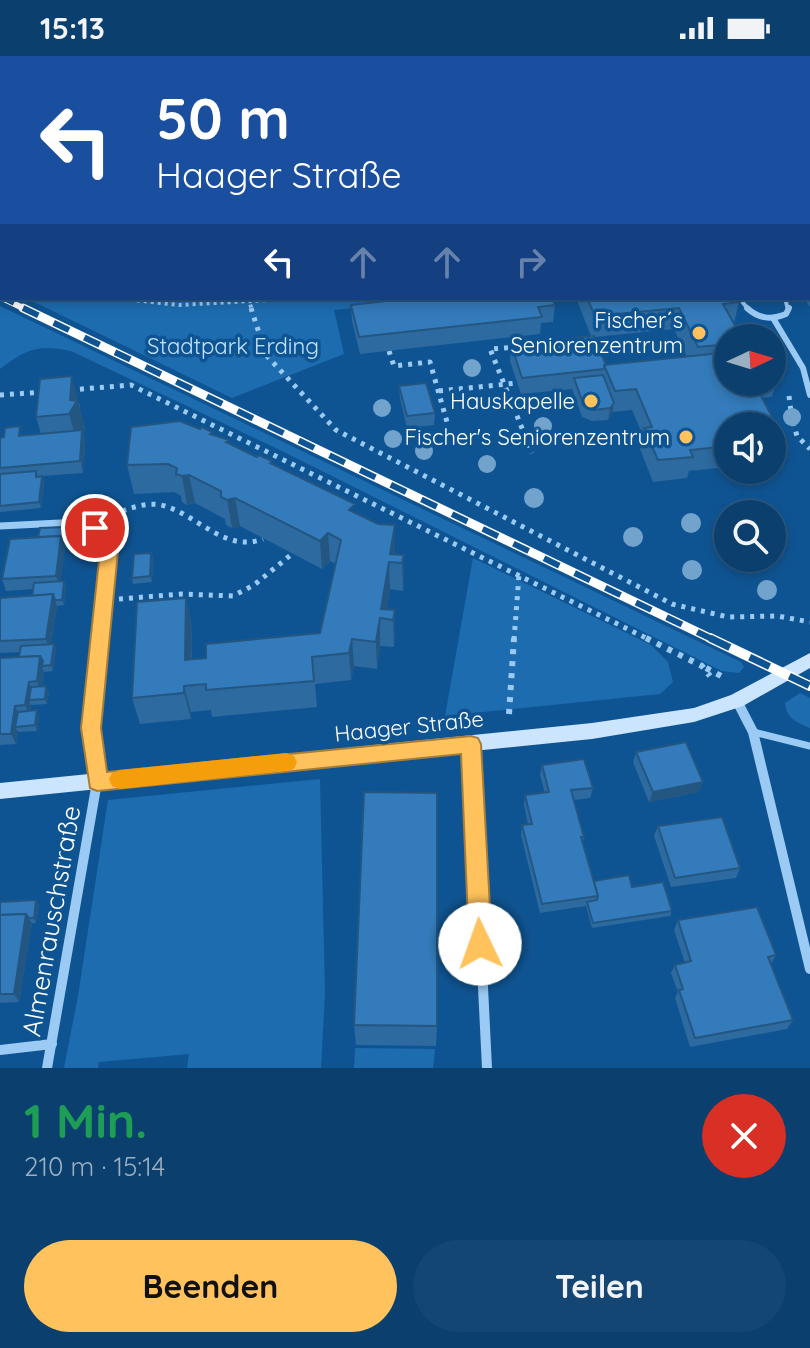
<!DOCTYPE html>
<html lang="de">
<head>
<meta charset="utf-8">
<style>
  :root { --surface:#0b3f6e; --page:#144673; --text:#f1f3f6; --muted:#9aafc2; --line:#2b5881; --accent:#ffc25d }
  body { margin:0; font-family:Quicksand,sans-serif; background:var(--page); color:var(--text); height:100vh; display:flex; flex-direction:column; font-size:30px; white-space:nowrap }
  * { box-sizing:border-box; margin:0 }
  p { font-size:26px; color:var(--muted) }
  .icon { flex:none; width:44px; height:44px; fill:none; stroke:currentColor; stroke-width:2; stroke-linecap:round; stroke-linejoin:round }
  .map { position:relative; height:1012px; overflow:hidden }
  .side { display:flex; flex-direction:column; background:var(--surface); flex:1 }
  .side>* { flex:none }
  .guide { position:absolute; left:0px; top:0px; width:810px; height:244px; box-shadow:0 4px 12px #0003,0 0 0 2px var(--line); background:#1a4fa0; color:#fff; overflow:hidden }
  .needle { width:52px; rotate:86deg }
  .tools { position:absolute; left:714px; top:268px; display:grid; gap:16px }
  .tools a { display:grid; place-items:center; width:72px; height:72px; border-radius:50%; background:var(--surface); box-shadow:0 4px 12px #0003,0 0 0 2px var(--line); font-size:40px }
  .pin { position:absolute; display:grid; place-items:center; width:68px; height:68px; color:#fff; margin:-34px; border:4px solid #fff; border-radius:50%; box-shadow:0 2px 8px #0007 }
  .me { position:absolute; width:88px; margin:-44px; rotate:357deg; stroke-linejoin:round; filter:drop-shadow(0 0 6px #0008) }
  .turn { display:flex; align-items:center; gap:28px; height:168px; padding:0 24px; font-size:36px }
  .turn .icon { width:104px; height:104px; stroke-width:2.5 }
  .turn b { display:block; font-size:56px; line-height:68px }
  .lanes { display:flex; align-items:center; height:76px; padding:0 24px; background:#0003; justify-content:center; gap:40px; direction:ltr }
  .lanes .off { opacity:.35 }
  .round { display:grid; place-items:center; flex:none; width:84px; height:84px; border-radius:42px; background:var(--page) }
  .overview { display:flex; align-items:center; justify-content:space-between; height:136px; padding:0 24px }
  h1 { font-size:48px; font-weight:800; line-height:60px; color:#1e9e55 }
  .cta { display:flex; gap:16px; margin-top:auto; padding:16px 24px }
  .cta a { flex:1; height:92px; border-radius:48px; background:var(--accent); color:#111; font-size:32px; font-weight:800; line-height:92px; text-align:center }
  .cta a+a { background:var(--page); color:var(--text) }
  .status { display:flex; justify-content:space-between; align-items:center; height:56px; padding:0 40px; background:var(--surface); direction:ltr }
  .status svg { height:22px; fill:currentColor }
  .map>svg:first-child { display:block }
</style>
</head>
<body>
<div class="status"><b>15:13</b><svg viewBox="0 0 49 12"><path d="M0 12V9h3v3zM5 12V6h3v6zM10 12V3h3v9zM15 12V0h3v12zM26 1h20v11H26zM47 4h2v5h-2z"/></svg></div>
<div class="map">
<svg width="810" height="1012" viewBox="0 0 810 1012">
  <rect width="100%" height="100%" fill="#0f5492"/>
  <!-- green -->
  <g fill="#1d6cb0">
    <path d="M0,0H520L522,2H2V230Z"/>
    <path d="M26,242H449L334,254L344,298L232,342Z"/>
    <path d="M0,250L741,606L744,611L739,617L722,615L282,395L71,295C39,288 26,293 0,313Z"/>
    <path d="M473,502L651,589L668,606L673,626L660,638L445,660Z"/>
    <path d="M800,637L810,642V672C797,667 786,662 785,647Z"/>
    <path d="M320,723L325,937L321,1012H187L189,998L99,1006L98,1012H64L78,940L108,744Z"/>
    <path d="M355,992L435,993L433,1012H354Z"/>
  </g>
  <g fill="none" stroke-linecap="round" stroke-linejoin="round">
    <!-- path-far2 -->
    <g stroke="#9bcbf4" stroke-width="4" stroke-dasharray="3 4" stroke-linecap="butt">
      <path d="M456,0L467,2"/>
      <path d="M116,242L179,249L305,242"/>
      <path d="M248,242L252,254"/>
    </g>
    <!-- path-far1 -->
    <g stroke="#9bcbf4" stroke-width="5" stroke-dasharray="4 6" stroke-linecap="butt">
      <path d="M251,252L266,299L336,374L672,548L728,561L777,560L810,566"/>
      <path d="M743,269L749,282"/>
      <path d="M518,291L490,293L532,397"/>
      <path d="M389,295L394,310L430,306L447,366"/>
      <path d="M70,334L131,329L650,584"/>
      <path d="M439,335L517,327"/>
      <path d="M0,339L44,336"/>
      <path d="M789,340L791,356"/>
      <circle cx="792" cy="361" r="6"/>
      <path d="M793,366L797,380L810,393"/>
      <path d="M104,463C122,455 145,444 165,450C198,460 226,497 263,483"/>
      <path d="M119,543L182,538L233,540L254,529L292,498"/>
      <path d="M514,584L519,519"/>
    </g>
    <!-- path -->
    <g stroke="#9bcbf4" stroke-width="6" stroke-dasharray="5 7" stroke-linecap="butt">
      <path d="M646,582L702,610L710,620"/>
      <path d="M706,612L723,621"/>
      <path d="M509,658L514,582"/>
    </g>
    <!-- lane-far2 -->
    <g stroke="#9bcbf4" stroke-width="4">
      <path d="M739,242L749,254"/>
      <path d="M785,242L788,254"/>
    </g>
    <!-- lane-far1 -->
    <g stroke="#9bcbf4" stroke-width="6">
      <path d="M747,252C759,263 771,264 786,258L789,252"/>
      <path d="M773,262L803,312L810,339"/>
    </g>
    <!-- lane -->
    <path stroke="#9bcbf4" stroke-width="7" d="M753,676L810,690"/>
    <!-- street-far2 -->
    <path stroke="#9bcbf4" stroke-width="6" d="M692,0L695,2"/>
    <!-- street-far1 -->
    <path stroke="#9bcbf4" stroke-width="7" d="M0,470L80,466L108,481L100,584"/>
    <!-- street -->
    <g stroke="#9bcbf4" stroke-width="10">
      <path d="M737,645L753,676L810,913"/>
      <path d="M471,688L487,1012"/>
      <path d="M0,994L52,988"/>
      <path d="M47,1012L97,726L91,672L100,582"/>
    </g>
    <!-- secondary -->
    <path fill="#cae5fd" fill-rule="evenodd" d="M810,597V612L743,650L694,666L592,683L0,743V727L592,667L694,652L731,639Z"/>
    <!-- rail-far2 casing -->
    <g stroke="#fff" stroke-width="6">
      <path id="rail-far2" d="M2,242L27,254"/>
    </g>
    <!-- rail-far1 casing -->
    <g stroke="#fff" stroke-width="9">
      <path id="rail-far1" d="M23,252L714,584"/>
    </g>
    <!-- rail casing -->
    <g stroke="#fff" stroke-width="10">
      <path id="rail" d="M710,582L810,630"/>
    </g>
    <!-- rail-far2 -->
    <use href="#rail-far2" stroke="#0f5492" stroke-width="4" stroke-dasharray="13" stroke-linecap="butt"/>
    <!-- rail-far1 -->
    <use href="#rail-far1" stroke="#0f5492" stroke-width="6" stroke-dasharray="17" stroke-linecap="butt"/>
    <!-- rail -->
    <use href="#rail" stroke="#0f5492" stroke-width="7" stroke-dasharray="22" stroke-linecap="butt"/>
  </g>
  <!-- trees -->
  <g fill="#71a3cd">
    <circle cx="472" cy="312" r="9"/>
    <circle cx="382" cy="352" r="9"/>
    <circle cx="792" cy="361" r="9"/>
    <circle cx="543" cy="370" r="9"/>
    <circle cx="393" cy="383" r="9"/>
    <circle cx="424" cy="395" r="9"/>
    <circle cx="487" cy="408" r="9"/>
    <circle cx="534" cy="442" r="10"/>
    <circle cx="691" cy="467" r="10"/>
    <circle cx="633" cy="481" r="10"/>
    <circle cx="692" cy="514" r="10"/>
    <circle cx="767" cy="534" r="10"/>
  </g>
  <!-- wall -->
  <g fill="#2c6aa0" fill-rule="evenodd">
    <path d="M557,0H603V2H556Z"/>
    <path d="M808,12L810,14V53L808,52Z"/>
    <path d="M808,184H810V251L804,242H808Z"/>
    <path d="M576,242H740L734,267L728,282V326H772V308L778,319L772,341L762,342L784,384L777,405L772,406V370H728V411L689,415L687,422L653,426L640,393L643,380L632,354L612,356L608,364L592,365L582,361L572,333L521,338L510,305L511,288L591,280ZM674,273L687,301L606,309L595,281Z"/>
    <path d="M351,249H555L553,266L541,267L540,278L360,298L352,265Z"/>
    <path d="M399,330L435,357L434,369L407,372L400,342Z"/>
    <path d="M80,348V354L85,373L83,377L85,386L83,417L42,420L44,426L41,452L0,456V382L41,378L36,361Z"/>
    <path d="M212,379L272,408L355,457L395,498L404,499V527L403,535L390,533L386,553L395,554V581L394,591L380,590L377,613L354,610L351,624L315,628L317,651L212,661L211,654L191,656V663L140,668L132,642L186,542L192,570V604L206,602L320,577L336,508L330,505L322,513L240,470L232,472L226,469L225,463L195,447L187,449L182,446L181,440L174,436L134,438L127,409Z"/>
    <path d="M67,477L60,525H64L66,531L64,549L57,550L51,588H54L56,593L53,615L44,616L42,630L49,636L47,648L31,649V655L37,654L39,660L37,675L18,676L16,688L0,689V602L19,601L20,596L0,597V542L32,540L33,533L6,535L2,523L38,481Z"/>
    <path d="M151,497L153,502L152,526L133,528L132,522Z"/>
    <path d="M636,696L699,736L649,746L633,706Z"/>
    <path d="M542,709L593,732L590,742L574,744L584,781L583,786L594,825L632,831L672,855L670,860L592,872L586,850L540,857L521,779L522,769L528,768L524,749L525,739L545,737L540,719Z"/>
    <path d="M658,770L740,812L736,822L671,831L654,780Z"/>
    <path d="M0,846L39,849L36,867H32L19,946L0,947Z"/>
    <path d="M678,864L776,899L771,908L793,964L787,973L690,991L675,942L678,936L671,917L675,909L685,907L674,874Z"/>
    <path d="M354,969L437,970L436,990L356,989Z"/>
  </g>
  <!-- shaded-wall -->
  <g fill="#245682">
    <rect x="808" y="97" width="2" height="15"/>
    <path d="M72,320L85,373L83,377L85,386L83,417L77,386L69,358Z"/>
    <path d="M614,347L612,358L608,364L610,352Z"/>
    <path d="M189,419L195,447L187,449L182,420Z"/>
    <path d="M42,420L44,426L41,452L39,446Z"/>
    <path d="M235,442L240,470L232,472L227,444Z"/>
    <path d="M395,469V497L394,506L390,498Z"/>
    <path d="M66,471L67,477L60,531L56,520L61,480Z"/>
    <path d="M328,477L330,505L322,513L320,485Z"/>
    <path d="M151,497L153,502L152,526L150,520Z"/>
    <path d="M404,499V527L403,535L402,507Z"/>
    <path d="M389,506L390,533L385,563L381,553Z"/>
    <path d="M64,525L66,531L64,549L62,544Z"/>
    <path d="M53,538L57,550L50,594L46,583Z"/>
    <path d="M186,542L192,570L191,631L185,604Z"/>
    <path d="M395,554V581L394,591L393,564Z"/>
    <path d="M380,562V590L377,613L376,586Z"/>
    <path d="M352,583L354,610L351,624L349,597Z"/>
    <path d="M54,588L56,593L53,615L51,609Z"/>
    <path d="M40,600L44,610H42L44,616L41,636L37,625Z"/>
    <path d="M29,626L33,637L29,644L31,649L30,660L25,649Z"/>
    <path d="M46,630L49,636L47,648L45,643Z"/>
    <path d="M184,630L191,656V663L184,637Z"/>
    <path d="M15,650L20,661L15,671L18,676L16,688L11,678Z"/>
    <path d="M37,654L39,660L37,675L35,669Z"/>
    <path d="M703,726L699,736L649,746L653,736Z"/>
    <path d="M36,844L39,849L36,867L34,862Z"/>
    <path d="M26,858L32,867L19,946L14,938Z"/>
  </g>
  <!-- building -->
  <g fill="#337bba" stroke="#245682" stroke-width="2">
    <path d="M570,0H598L590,2H574Z"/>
    <path d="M653,0H682L685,2H656Z"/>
    <path d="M741,0H776L779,2H745Z"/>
    <path d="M808,20L810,21V40L808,39Z"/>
    <path d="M808,76L810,78V97H808Z"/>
    <path d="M808,184H810V209L808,206Z"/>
    <path d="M413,242H552L555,249L538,251L542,261L359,281L351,249Z"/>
    <path d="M587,242H738L740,246L723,248L742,282H728V326H754L784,384L772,385V370H728V390L690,394L693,401L658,404L644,372L652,371L636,333L615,335L604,309L722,297L718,289L698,291L679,252L595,260Z"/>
    <path d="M594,280L606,309H604V313L522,322L511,288Z"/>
    <path d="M772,308L778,319L772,320Z"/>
    <path d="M603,319L614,347L610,352L594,354L584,350L574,322Z"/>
    <path d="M72,320L70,344L77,345L69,358L36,361L40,323Z"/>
    <path d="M426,327L435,357L407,360L399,330Z"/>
    <path d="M180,365L200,373L202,371L212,376L210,378L229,384L226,386L257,401L259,399L272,405L270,407L355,448L349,454L378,468L395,469L390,498L404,499L402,507L389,506L381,553L395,554L393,564L380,562L376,586L352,583L349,597L312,601L314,625L206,634V628L184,630V637L132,642L137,546L186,542L185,604L206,602V588L320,577L341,484L328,477L320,485L235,442L227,444L221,441V435L189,419L182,420L176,418L177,412L168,408L127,409L131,371Z"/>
    <path d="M20,370L19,380L82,374L80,405L0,412V382L4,381L5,372Z"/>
    <path d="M36,415V421L42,420L39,446L0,450V418Z"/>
    <path d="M66,471L63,485L61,480L38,481L40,472Z"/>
    <path d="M61,480L56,520L2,523L10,483Z"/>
    <path d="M151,497L150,520L132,522L134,498Z"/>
    <path d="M64,525L62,544H55L53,538L32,540L34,527Z"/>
    <path d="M53,538L46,583L0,585V542Z"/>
    <path d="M54,588L51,609L42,610L43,605L40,600L19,601L21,590Z"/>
    <path d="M40,600L37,625L29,626L25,649L15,650L11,678H0V602Z"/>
    <path d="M46,630L45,643L29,644L31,631Z"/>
    <path d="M37,654L35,669L15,671L18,656Z"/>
    <path d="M686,686L703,726L653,736L636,696Z"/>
    <path d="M584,703L593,732L571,734L584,781H581L598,840L542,848L522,769L532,768L525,739L549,736L542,709Z"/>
    <path d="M364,736L437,737V970L354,969Z"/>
    <path d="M722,761L740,812L675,822L658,770Z"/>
    <path d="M629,819L632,831L663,826L672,855L593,867L587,846L597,844L598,840L594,825Z"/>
    <path d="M36,844L34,862H29L26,858L0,859V846Z"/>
    <path d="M757,851L776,899L768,901L793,964L695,982L679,934L683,933L675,909L691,905L678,864Z"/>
    <path d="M26,858L14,938H0V859Z"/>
  </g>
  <!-- route -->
  <path fill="#ffc25d" stroke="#a67e3c" stroke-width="2" d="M95,465L114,476L118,495L101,672L107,716L471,680L478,682L481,688L492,888L489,896L480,900L472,896L469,888L461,698L97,735L90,732L81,672L100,495L99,484L86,472Z"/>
  <!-- slow -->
  <path fill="#f59e0b" d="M286,697L294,700L297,706L294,713L286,715L120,733L112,730L109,723L112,717L120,714Z"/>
  <!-- markers -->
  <g fill="#ffc25d" stroke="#0f5492" stroke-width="3">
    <circle cx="699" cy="277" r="8"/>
    <circle cx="591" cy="345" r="8"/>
    <circle cx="686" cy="381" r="8"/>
  </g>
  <g text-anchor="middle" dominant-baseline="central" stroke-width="7" stroke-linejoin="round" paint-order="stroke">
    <!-- poi labels -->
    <g font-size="22" fill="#fff" stroke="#0f5492" text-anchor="end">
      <text x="683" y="264">Fischer´s<tspan x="683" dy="25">Seniorenzentrum</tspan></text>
      <text x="575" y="345">Hauskapelle</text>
      <text x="670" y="381">Fischer's Seniorenzentrum</text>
    </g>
    <!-- park labels -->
    <g font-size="22" fill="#c2e3fe" stroke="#0f5492">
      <text x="233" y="290">Stadtpark Erding</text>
    </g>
    <!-- street labels -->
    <g font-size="22" fill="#fff" stroke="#0f5492">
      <text transform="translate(409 670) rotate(-6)">Haager Straße</text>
    </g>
    <!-- near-street labels -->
    <g font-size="26" fill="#fff" stroke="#0f5492">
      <text transform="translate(51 865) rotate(-80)">Almenrauschstraße</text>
    </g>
  </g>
</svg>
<div class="tools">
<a><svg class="needle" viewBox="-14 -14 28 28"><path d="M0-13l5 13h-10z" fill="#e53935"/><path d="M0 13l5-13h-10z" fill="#9aafc2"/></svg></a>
<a><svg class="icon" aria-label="sound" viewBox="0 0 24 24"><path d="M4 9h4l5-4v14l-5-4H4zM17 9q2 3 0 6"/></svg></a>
<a><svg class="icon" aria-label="search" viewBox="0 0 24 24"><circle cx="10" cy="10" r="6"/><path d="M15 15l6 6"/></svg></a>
</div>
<div class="pin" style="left:95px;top:472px;background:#d93025"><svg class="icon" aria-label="arrive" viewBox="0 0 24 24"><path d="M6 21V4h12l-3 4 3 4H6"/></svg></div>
<svg class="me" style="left:480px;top:888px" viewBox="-20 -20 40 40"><circle r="19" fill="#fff"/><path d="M0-13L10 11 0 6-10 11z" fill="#ffc25d"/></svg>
<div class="guide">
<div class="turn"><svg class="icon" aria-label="left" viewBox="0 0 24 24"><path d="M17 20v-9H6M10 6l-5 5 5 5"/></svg><div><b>50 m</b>Haager Straße</div></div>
<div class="lanes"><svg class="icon" aria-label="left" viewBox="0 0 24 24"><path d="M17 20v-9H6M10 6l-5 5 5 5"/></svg><svg class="icon off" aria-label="ahead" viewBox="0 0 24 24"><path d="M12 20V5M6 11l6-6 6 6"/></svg><svg class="icon off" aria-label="ahead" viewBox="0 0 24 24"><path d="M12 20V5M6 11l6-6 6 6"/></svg><svg class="icon off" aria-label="right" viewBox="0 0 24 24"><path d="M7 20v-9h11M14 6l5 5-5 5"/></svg></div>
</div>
</div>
<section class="side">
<div class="overview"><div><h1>1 Min.</h1><p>210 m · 15:14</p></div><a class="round" style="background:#d93025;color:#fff"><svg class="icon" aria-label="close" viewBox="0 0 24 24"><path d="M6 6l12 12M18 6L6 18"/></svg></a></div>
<div class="cta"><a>Beenden</a><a>Teilen</a></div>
</section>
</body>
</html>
